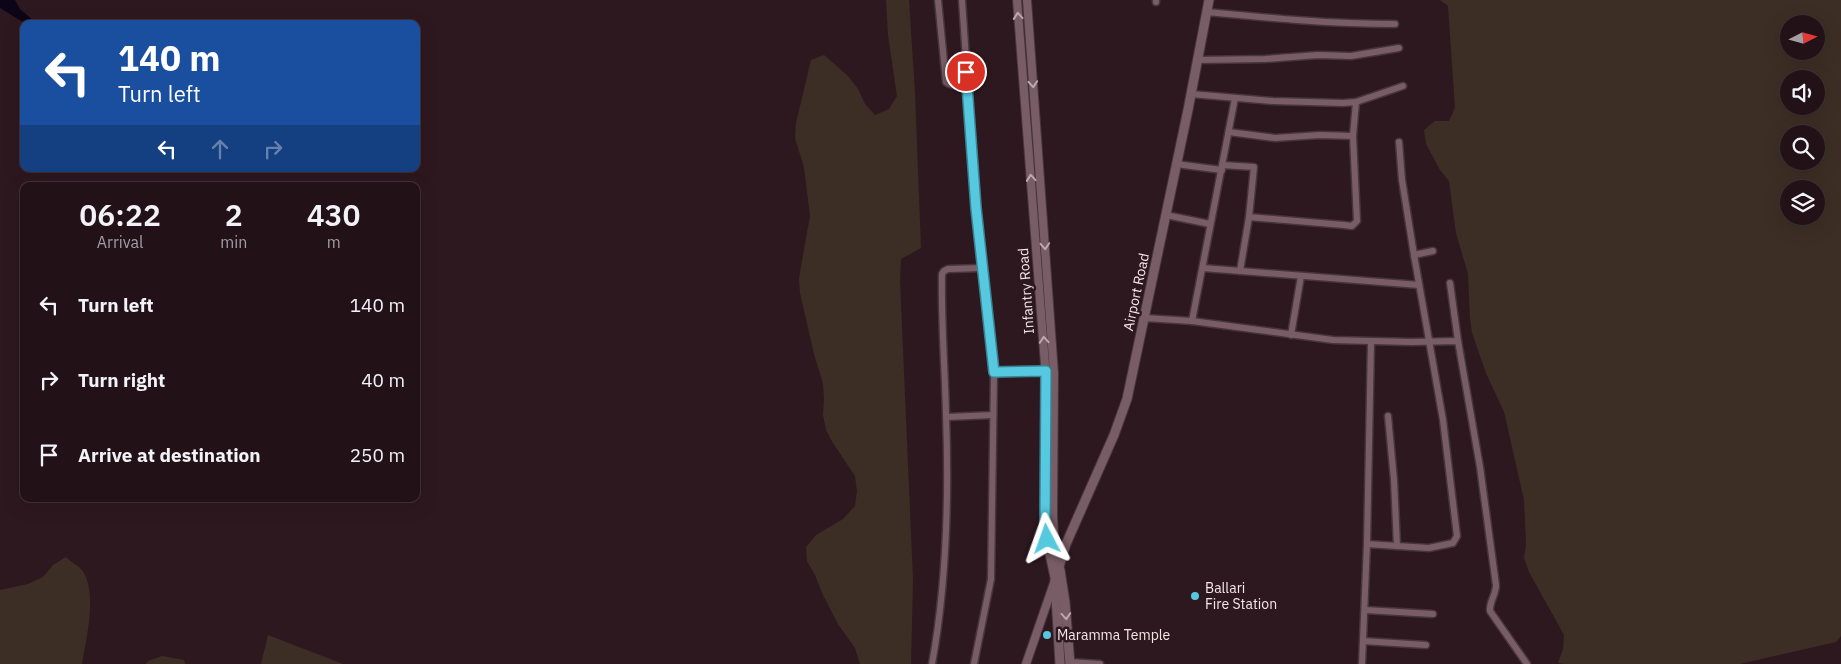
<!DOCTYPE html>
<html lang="en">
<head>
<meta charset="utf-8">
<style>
  :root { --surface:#221218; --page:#2a1b21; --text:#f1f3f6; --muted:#a29ea2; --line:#3f3237 }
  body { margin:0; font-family:"IBM Plex Sans",sans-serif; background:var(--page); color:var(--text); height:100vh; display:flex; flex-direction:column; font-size:19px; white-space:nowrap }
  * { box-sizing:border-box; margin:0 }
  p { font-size:16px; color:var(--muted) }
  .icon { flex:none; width:28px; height:28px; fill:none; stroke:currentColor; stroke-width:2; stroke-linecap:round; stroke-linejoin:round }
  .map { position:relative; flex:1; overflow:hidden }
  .side { position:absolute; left:20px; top:182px; width:400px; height:320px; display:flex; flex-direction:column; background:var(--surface); border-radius:10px; box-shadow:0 5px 20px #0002,0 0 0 1px var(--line) }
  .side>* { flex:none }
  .top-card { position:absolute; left:20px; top:20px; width:400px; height:152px; border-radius:10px; box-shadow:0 5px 20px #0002,0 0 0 1px var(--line); background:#1a4fa0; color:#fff; overflow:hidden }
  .needle { width:32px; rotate:84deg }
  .buttons { position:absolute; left:1780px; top:15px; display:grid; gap:10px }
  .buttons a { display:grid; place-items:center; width:45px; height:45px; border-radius:50%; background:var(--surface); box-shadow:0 5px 20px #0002,0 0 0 1px var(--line); font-size:25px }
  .pin { position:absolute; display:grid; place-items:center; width:42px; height:42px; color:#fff; margin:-21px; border:2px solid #fff; border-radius:50%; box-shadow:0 1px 5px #0007 }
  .me { position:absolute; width:55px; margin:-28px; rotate:356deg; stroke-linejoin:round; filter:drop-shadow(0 0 4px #0008) }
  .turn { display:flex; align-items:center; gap:18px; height:105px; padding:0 15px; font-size:22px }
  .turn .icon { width:65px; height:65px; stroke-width:2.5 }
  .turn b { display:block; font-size:35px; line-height:42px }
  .lanes { display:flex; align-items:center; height:48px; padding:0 15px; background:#0003; justify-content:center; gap:25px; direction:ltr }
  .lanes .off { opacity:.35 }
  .eta { display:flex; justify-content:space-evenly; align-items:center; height:85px; text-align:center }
  .eta b { font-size:30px; font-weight:600; line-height:35px }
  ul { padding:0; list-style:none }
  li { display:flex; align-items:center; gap:15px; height:75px; padding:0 15px }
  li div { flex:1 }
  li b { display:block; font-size:19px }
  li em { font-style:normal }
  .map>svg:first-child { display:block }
</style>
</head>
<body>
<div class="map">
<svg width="1841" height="664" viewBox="0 0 1841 664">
  <rect width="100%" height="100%" fill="#2e1820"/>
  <!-- green -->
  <g fill="#3c2e24" fill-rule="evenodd">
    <path d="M886,0H909L915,93L921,248L901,259L900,281L913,580L911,664H860L855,648L838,624L823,595L815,575L807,561L806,547L816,535L843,519L855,506L857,491L855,476L833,443L826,430L823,415L824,399L823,383L814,354L800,293L799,278L810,216L804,167L795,138L796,123L811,60L824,55L848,76L858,89L865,104L875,115L889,109L897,96L888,35Z"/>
    <path d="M1440,0H1841V636L1836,642L1740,664H1565L1558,663L1563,649L1564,635L1529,572L1524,558L1526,544L1524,500L1504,412L1486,373L1472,333L1470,318L1468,274L1456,233L1449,181L1440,170L1426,144L1424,130L1435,121H1449L1455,108L1448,6ZM1789,24H1816V51H1789ZM1789,79H1816V106H1789ZM1789,134H1816V161H1789ZM1789,189H1816V216H1789Z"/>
    <path d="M66,557C71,562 81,567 84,573C97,597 86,639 82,664H0V590L28,584L43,577L53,565Z"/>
    <path d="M268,635L343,664H359H261Z"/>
    <path d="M162,656L184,660L185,664H146L148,661Z"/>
  </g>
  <!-- water -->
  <path fill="#0c0518" d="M0,0H15L20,9L34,21L31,24H26L0,8Z"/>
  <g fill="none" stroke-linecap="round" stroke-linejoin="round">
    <!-- minor casing -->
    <g stroke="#46363a" stroke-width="9">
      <g id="minor">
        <path d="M938,0L946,82L949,84L967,89"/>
        <path d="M962,0L976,208L994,372L1046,371"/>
        <path d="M1156,2V0"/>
        <path d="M1207,12C1269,18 1332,24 1395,24"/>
        <path d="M1197,60L1265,59L1318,55L1351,56L1399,48"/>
        <path d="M1191,94L1273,101L1343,103L1356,102L1403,86"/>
        <path d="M1353,136L1356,102"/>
        <path d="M1399,142L1402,180L1414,255L1433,251"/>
        <path d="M1176,164L1222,170"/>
        <path d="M1222,165L1254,167L1249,217L1344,225L1352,226L1357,221L1353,136L1320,135L1275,138L1229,132"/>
        <path d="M1166,215L1210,224"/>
        <path d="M1203,268L1419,285"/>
        <path d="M1240,271L1249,217"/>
        <path d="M1450,283L1458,341"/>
        <path d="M1145,318L1192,321L1235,98"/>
        <path d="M1192,321L1333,340L1411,342L1458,341L1480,467L1496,585C1496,595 1489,602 1490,611L1527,664"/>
        <path d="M1291,335L1301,276"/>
        <path d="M947,417L993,415"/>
        <path d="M1367,544L1371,342"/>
        <path d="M1397,546L1429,548L1453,543L1457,536L1443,420L1414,255"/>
        <path d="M1365,610L1433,614"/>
        <path d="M1363,641L1426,645"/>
        <path d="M1069,662L1100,664"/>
        <path d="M932,664C947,582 949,497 946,415C945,368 941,321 942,274L944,271L948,269L982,268"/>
        <path d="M974,664L991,579L994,372"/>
        <path d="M1362,664L1367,544L1397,546L1394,480L1388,416"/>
      </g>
    </g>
    <!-- tertiary casing -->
    <g stroke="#46363a" stroke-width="10">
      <g id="tertiary">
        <path d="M1017,0L1046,378L1045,525L1049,552L1055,580L1026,664"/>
        <path d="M1027,0L1054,373L1053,517L1054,533L1059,564"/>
      </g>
    </g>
    <!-- secondary casing -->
    <g stroke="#46363a" stroke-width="11">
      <g id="secondary">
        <path d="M1060,570L1065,602L1070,664"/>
        <path d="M1060,664L1055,580L1066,544L1114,435L1127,399L1188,110L1209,0"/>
      </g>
    </g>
    <!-- minor -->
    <use href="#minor" stroke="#795d66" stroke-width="6"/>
    <!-- tertiary -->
    <use href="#tertiary" stroke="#795d66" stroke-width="8"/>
    <!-- secondary -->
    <use href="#secondary" stroke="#795d66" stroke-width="9"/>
  </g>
  <!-- one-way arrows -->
  <defs><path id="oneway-chevron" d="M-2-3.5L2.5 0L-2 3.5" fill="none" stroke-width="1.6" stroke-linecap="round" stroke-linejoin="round" transform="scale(1.25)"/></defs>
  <g stroke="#bda8ae">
    <use href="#oneway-chevron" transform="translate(1018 16) rotate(-95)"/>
    <use href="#oneway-chevron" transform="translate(1033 84) rotate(86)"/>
    <use href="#oneway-chevron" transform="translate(1031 178) rotate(-95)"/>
    <use href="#oneway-chevron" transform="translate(1045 246) rotate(86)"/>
    <use href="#oneway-chevron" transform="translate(1044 340) rotate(-94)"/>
    <use href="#oneway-chevron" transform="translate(1066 616) rotate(86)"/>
  </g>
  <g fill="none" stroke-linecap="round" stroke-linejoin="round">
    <!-- route casing -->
    <g stroke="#388392" stroke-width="12">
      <path id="route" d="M966,72L976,208L994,372L1046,371L1045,525L1047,539"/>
    </g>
    <!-- route -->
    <use href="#route" stroke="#56c9e1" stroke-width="9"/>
  </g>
  <!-- markers -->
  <g fill="#56c9e1" stroke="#2e1820" stroke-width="2">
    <circle cx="1195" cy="596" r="5"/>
    <circle cx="1047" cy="635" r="5"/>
  </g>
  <g text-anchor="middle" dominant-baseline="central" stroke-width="5" stroke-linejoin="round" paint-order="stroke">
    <!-- street labels -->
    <g font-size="14" fill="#f5e5e9" stroke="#2e1820">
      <text transform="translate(1026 291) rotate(-94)">Infantry Road</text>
      <text transform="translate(1136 292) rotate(-78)">Airport Road</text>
    </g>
    <!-- poi labels -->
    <g font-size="14" fill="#f5e5e9" stroke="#2e1820" text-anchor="start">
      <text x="1205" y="588">Ballari<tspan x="1205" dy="16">Fire Station</tspan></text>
      <text x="1057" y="635">Maramma Temple</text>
    </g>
  </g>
</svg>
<div class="buttons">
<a><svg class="needle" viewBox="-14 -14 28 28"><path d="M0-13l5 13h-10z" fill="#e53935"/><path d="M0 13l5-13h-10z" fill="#a29ea2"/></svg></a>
<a><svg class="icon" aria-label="sound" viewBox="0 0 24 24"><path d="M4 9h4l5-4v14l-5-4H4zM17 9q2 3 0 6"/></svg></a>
<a><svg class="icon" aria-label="search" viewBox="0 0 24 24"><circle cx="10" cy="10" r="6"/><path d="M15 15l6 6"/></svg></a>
<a><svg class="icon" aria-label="layers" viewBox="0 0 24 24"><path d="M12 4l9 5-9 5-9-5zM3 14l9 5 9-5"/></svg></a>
</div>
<div class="pin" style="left:966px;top:72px;background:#d93025"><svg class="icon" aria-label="arrive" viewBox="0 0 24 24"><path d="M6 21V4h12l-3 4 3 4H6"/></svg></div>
<svg class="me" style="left:1047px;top:539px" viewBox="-20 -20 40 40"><path d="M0-17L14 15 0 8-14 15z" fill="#56c9e1" stroke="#fff" stroke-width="4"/></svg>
<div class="top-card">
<div class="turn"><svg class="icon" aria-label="left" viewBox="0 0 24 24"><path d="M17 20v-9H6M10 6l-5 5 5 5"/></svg><div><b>140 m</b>Turn left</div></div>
<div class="lanes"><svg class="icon" aria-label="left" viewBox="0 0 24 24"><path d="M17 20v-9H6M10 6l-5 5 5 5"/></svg><svg class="icon off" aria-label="ahead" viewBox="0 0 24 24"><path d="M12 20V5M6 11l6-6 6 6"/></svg><svg class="icon off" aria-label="right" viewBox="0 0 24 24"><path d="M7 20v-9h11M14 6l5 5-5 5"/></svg></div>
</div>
<section class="side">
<div class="eta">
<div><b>06:22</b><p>Arrival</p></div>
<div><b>2</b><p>min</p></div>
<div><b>430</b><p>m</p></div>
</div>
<ul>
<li><svg class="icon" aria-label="left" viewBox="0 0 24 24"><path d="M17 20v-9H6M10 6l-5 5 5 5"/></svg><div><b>Turn left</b></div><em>140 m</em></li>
<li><svg class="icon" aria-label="right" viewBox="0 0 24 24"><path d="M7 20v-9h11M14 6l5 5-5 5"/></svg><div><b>Turn right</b></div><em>40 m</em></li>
<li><svg class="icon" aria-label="arrive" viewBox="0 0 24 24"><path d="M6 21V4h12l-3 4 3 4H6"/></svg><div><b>Arrive at destination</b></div><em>250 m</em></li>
</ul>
</section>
</div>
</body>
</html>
